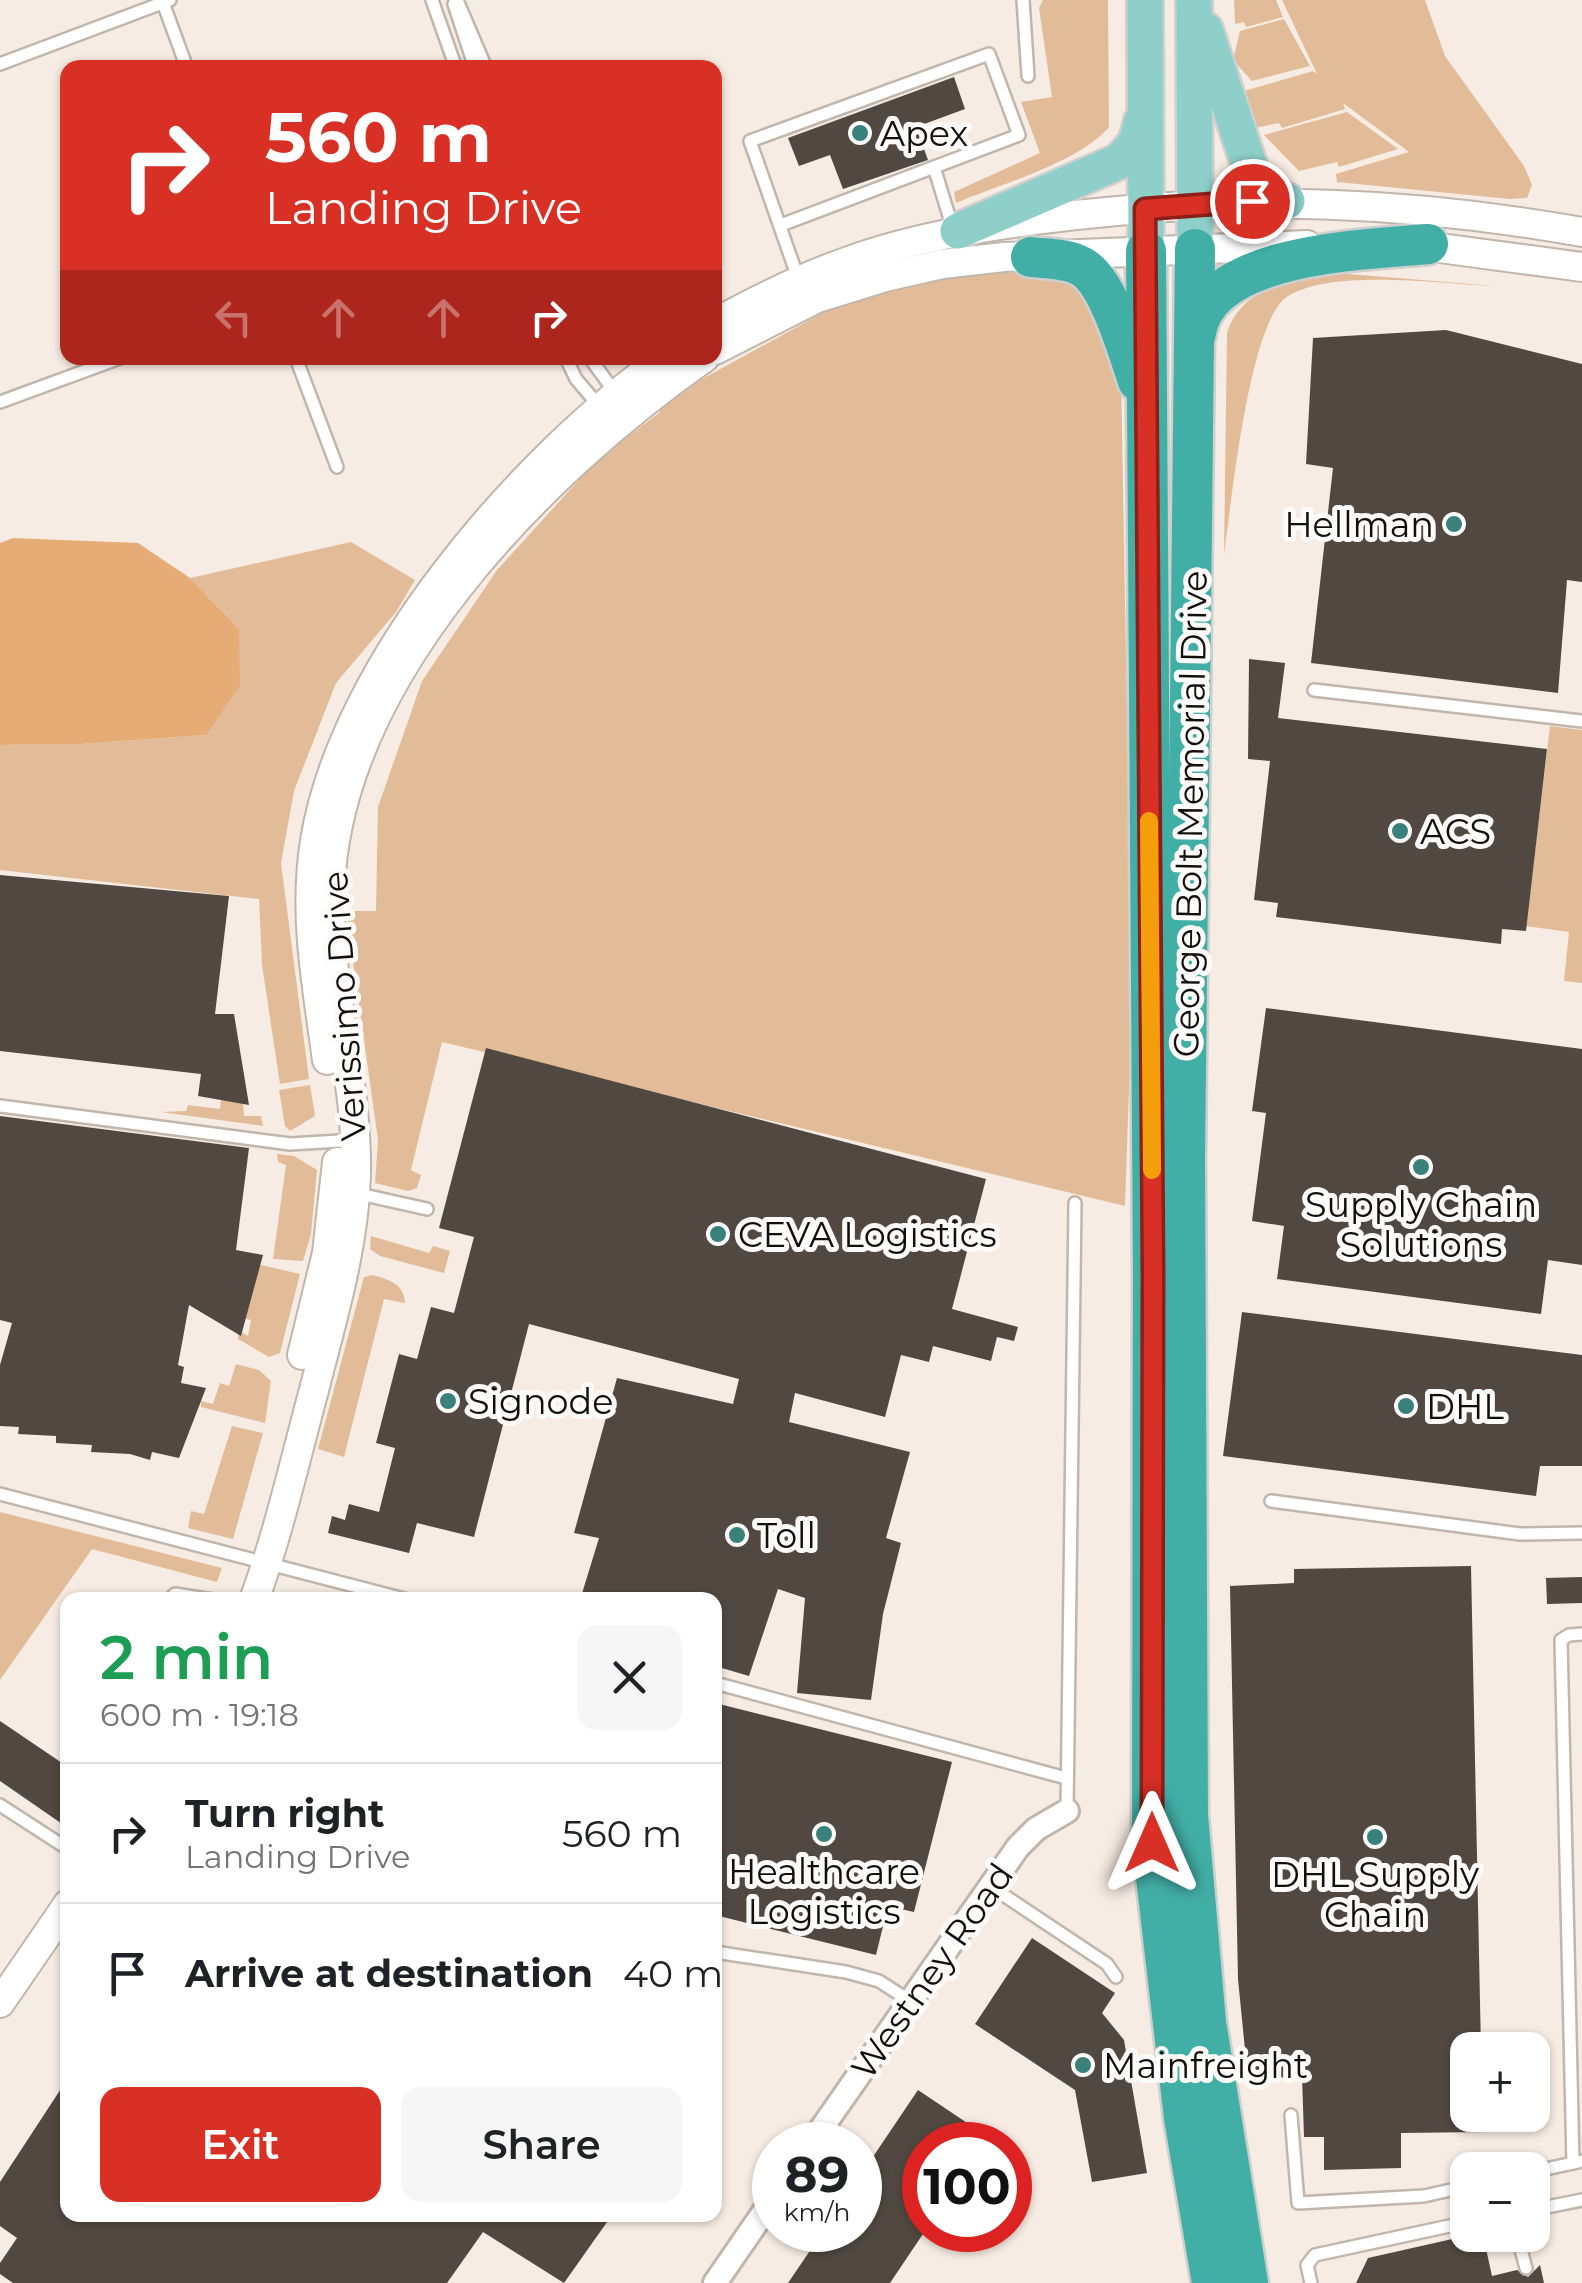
<!DOCTYPE html>
<html lang="en">
<head>
<meta charset="utf-8">
<style>
  :root { --surface:#fff; --page:#f6f6f6; --text:#202124; --muted:#757577; --line:#e0e0e0; --accent:#d93025 }
  body { margin:0; font-family:Montserrat,sans-serif; background:var(--page); color:var(--text); height:100vh; display:flex; flex-direction:column; font-size:38px; white-space:nowrap }
  * { box-sizing:border-box; margin:0 }
  p { font-size:32px; color:var(--muted) }
  .icon { flex:none; width:55px; height:55px; fill:none; stroke:currentColor; stroke-width:2; stroke-linecap:round; stroke-linejoin:round }
  .map { position:relative; flex:1; overflow:hidden }
  .drawer { position:absolute; left:60px; top:1592px; width:662px; height:630px; display:flex; flex-direction:column; background:var(--surface); border-radius:20px; box-shadow:0 2px 8px #0004 }
  .drawer>* { flex:none }
  .hud { position:absolute; left:60px; top:60px; width:662px; height:305px; border-radius:20px; box-shadow:0 2px 8px #0004; background:#d93025; color:#fff; overflow:hidden }
  .buttons { position:absolute; left:1450px; top:2032px; display:grid; gap:20px }
  .buttons a { display:grid; place-items:center; width:100px; height:100px; border-radius:20px; background:var(--surface); box-shadow:0 2px 8px #0004; font-size:50px }
  .speed { position:absolute; left:752px; top:2122px; display:flex; gap:20px; font-size:50px; font-weight:700; text-align:center }
  .speed>* { display:grid; place-content:center; width:130px; height:130px; border-radius:50%; background:var(--surface); box-shadow:0 2px 8px #0004; line-height:1 }
  .speed small { font-size:25px; font-weight:400 }
  .speed .limit { border:15px solid #d22; background:#fff; color:#111 }
  .pin { position:absolute; display:grid; place-items:center; width:85px; height:85px; color:#fff; margin:-42px; border:5px solid #fff; border-radius:50%; box-shadow:0 2px 10px #0007 }
  .me { position:absolute; width:110px; margin:-55px; rotate:0deg; stroke-linejoin:round; filter:drop-shadow(0 0 8px #0008) }
  .turn { display:flex; align-items:center; gap:35px; height:210px; padding:0 40px; font-size:45px }
  .turn .icon { width:130px; height:130px; stroke-width:2.5 }
  .turn b { display:block; font-size:70px; line-height:85px }
  .lanes { display:flex; align-items:center; height:95px; padding:0 40px; background:#0003; justify-content:center; gap:50px; direction:ltr }
  .lanes .off { opacity:.35 }
  .round { display:grid; place-items:center; flex:none; width:105px; height:105px; border-radius:20px; background:var(--page) }
  .summary { display:flex; align-items:center; justify-content:space-between; height:170px; padding:0 40px }
  h1 { font-size:60px; font-weight:600; line-height:75px; color:#1e9e55 }
  .action { display:flex; gap:20px; margin-top:auto; padding:20px 40px }
  .action a { flex:1; height:115px; border-radius:20px; background:var(--accent); color:#fff; font-size:40px; font-weight:600; line-height:115px; text-align:center }
  .action a+a { background:var(--page); color:var(--text) }
  ul { padding:0; list-style:none }
  li { display:flex; align-items:center; gap:30px; height:140px; padding:0 40px; border-top:2px solid var(--line) }
  li div { flex:1 }
  li b { display:block; font-size:38px }
  li em { font-style:normal }
  .map>svg:first-child { display:block }
</style>
</head>
<body>
<div class="map">
<svg width="1582" height="2283" viewBox="0 0 1582 2283">
  <rect width="100%" height="100%" fill="#f7ece3"/>
  <!-- green -->
  <g fill="#e2bc98">
    <path d="M1043,0H1108L1109,127C1078,163 1001,184 956,203L954,192L1040,153L1021,102L1052,97L1039,8Z"/>
    <path d="M1234,0H1276L1283,17L1246,27L1244,22L1235,24Z"/>
    <path d="M1282,0H1425L1445,56L1524,166L1532,185L1527,198L1510,199L1337,182L1336,174L1409,152L1343,103L1345,109L1282,128L1279,123L1254,128L1244,91L1313,71L1317,74Z"/>
    <path d="M1284,19L1310,66L1252,81L1233,60L1240,31Z"/>
    <path d="M1347,112L1398,149L1339,167L1337,162L1299,171L1264,135Z"/>
    <path d="M962,270H1040L1091,289L1121,373L1132,1001L1125,1206L442,1042L411,1170L421,1175L417,1188L408,1191L375,1183L378,1140L346,911H376L378,807L422,681L497,570L597,460L660,412L653,406L866,289Z"/>
    <path d="M1324,272L1495,286C1442,284 1333,268 1288,296C1249,319 1231,506 1224,555L1227,333C1242,288 1283,285 1324,272Z"/>
    <path d="M351,542L415,580L396,612L336,683L294,791L281,863L309,1079L280,1084L262,965L259,899L0,870V745L81,744L206,735L239,629L190,578Z"/>
    <path d="M1550,726L1582,730V983L1564,981L1569,932L1526,926Z"/>
    <path d="M310,1085L315,1116L290,1131L285,1126L279,1090Z"/>
    <path d="M221,1100L243,1103L244,1116H261L263,1126L161,1112L186,1111L188,1105L220,1109Z"/>
    <path d="M277,1154L294,1156L317,1170L311,1234L303,1261L273,1259L286,1165L278,1162Z"/>
    <path d="M371,1236L429,1253L433,1246L450,1251L444,1273L380,1256L370,1249Z"/>
    <path d="M257,1264L300,1274L280,1353L269,1357L238,1339V1330L248,1336L251,1320L243,1318Z"/>
    <path d="M373,1275C390,1280 404,1284 405,1303L384,1299L344,1457L318,1449L364,1277Z"/>
    <path d="M236,1364L259,1370L271,1381L265,1423L201,1407V1401L213,1404L220,1383L229,1386Z"/>
    <path d="M232,1426L263,1433L233,1539L188,1528L191,1511L204,1514Z"/>
    <path d="M0,1512L222,1568L217,1582L92,1549L0,1680Z"/>
  </g>
  <!-- forest -->
  <path fill="#e5ac75" d="M13,538L138,543L190,578L239,629L240,685L206,735L81,744L0,745V543Z"/>
  <!-- building -->
  <g fill="#514941">
    <path d="M954,77L965,109L916,127L928,160L843,189L830,155L799,166L788,138Z"/>
    <path d="M1446,330L1582,364V582L1567,580L1558,693L1311,663L1333,468L1306,464L1313,338Z"/>
    <path d="M1249,659L1285,663L1278,718L1547,749L1526,931L1502,929L1501,944L1276,917L1278,903L1254,900L1270,761L1248,759Z"/>
    <path d="M0,875L229,896L215,1014H234L249,1105L198,1096L201,1074L0,1051Z"/>
    <path d="M1266,1008L1582,1049V1265L1548,1260L1541,1314L1277,1279L1284,1226L1252,1221L1266,1113L1252,1111Z"/>
    <path d="M486,1048L986,1179L952,1309L1018,1327L1014,1341L997,1337L991,1361L933,1346L929,1362L901,1355L885,1417L795,1393L789,1422L910,1452L886,1538L901,1543L883,1614L871,1700L797,1693L805,1598L778,1589L749,1676L715,1666V1600H580L599,1538L574,1533L617,1378L733,1404L739,1379L529,1324L474,1537L417,1523L409,1553L328,1533L332,1516L345,1520L349,1504L379,1512L395,1448L376,1443L399,1354L417,1359L431,1307L454,1313L474,1237L439,1228Z"/>
    <path d="M0,1116L249,1148L236,1250L263,1255L241,1336L189,1305L178,1365L184,1367L181,1383L206,1388L179,1458L152,1452L150,1460L130,1454L91,1452L92,1445L56,1443V1436L18,1434L19,1427L0,1426V1365L12,1323L0,1320Z"/>
    <path d="M1242,1312L1582,1355V1466H1540L1536,1496L1223,1456Z"/>
    <path d="M1471,1566L1481,2050H1468V2115H1483V2132L1401,2133V2168L1324,2170V2137H1304L1302,2076L1248,2080L1238,1979L1230,1586L1294,1583V1569Z"/>
    <path d="M1582,1577V1603L1547,1604L1546,1578Z"/>
    <path d="M715,1703L952,1762L914,1912L888,1906L876,1955L715,1915Z"/>
    <path d="M0,1721L68,1767V1828L0,1781Z"/>
    <path d="M1032,1938L1115,1993L1102,2013L1124,2040L1147,2173L1092,2182L1075,2090L975,2024Z"/>
    <path d="M68,2078V2215H612L564,2283L483,2232L447,2283H13L0,2274V2263L17,2238L0,2226V2182Z"/>
    <path d="M918,2090L1000,2145H925V2231L890,2283H788L824,2230H860V2176Z"/>
    <path d="M1470,2235H1483L1492,2276L1517,2270L1528,2277L1540,2265L1544,2283H1356L1368,2258Z"/>
  </g>
  <g fill="none" stroke-linecap="round" stroke-linejoin="round">
    <!-- service casing -->
    <g stroke="#c0b6ac" stroke-width="16">
      <g id="service">
        <path d="M162,0L187,68"/>
        <path d="M432,0L456,68"/>
        <path d="M457,0L486,68"/>
        <path d="M1023,0L1028,76"/>
        <path d="M454,4L475,68"/>
        <path d="M0,64L170,0"/>
        <path d="M934,167L953,229"/>
        <path d="M781,225L1019,135L989,54L750,141L798,278"/>
        <path d="M296,358L337,467"/>
        <path d="M566,358L576,379L599,406"/>
        <path d="M590,358L616,394"/>
        <path d="M0,402L120,358"/>
        <path d="M1314,690L1582,721"/>
        <path d="M0,1106L290,1144L356,1140"/>
        <path d="M355,1193L427,1209"/>
        <path d="M0,1494L408,1600"/>
        <path d="M1271,1501L1520,1534L1582,1533"/>
        <path d="M169,1600L175,1594L213,1600"/>
        <path d="M715,1683L1066,1778"/>
        <path d="M0,1805L68,1849"/>
        <path d="M1067,1811L1075,1203"/>
        <path d="M990,1886L1107,1964L1116,1977"/>
        <path d="M715,1952L846,1972L879,1981L910,2001"/>
        <path d="M1291,2115L1298,2203L1424,2196L1468,2186"/>
        <path d="M1573,2163L1561,1640L1569,1635L1582,1634"/>
        <path d="M1532,2172L1582,2161"/>
        <path d="M1532,2210L1582,2200"/>
        <path d="M1517,2235L1526,2268"/>
        <path d="M1311,2283L1307,2265L1315,2255L1468,2222"/>
      </g>
    </g>
    <!-- minor casing -->
    <g stroke="#c0b6ac" stroke-width="28">
      <g id="minor">
        <path d="M810,2145L1018,1847L1036,1829L1067,1811"/>
        <path d="M715,2283L775,2196"/>
      </g>
    </g>
    <!-- tertiary casing -->
    <g stroke="#c0b6ac" stroke-width="32">
      <g id="tertiary">
        <path d="M1410,244L1582,267"/>
        <path d="M715,323C757,300 800,278 846,262C920,235 997,224 1076,215C1253,196 1407,201 1582,232"/>
        <path d="M715,350L817,298L885,277L942,264L1004,257L1307,245"/>
        <path d="M327,1060C317,986 303,915 315,841C343,665 522,458 664,358"/>
        <path d="M302,1355L327,1253L337,1162"/>
        <path d="M254,1600C279,1532 295,1460 314,1390C332,1319 354,1248 356,1175C358,1080 327,986 330,890C337,677 540,473 704,358"/>
        <path d="M0,2003L68,1904"/>
      </g>
    </g>
    <!-- primary casing -->
    <g stroke="#cfcfce" stroke-width="40">
      <g id="primary">
        <path d="M1145,0L1146,251"/>
        <path d="M1194,0L1195,249"/>
        <path d="M1205,30L1255,183L1268,195L1287,201"/>
        <path d="M958,231L1120,161L1136,143L1142,121"/>
      </g>
    </g>
    <!-- motorway casing -->
    <g stroke="#cfcfce" stroke-width="45">
      <g id="motorway">
        <path d="M1195,249L1185,1159L1188,1815L1206,2022L1248,2283"/>
        <path d="M1146,251L1153,1272L1152,1843L1184,2118L1212,2283"/>
        <path d="M1031,257C1047,259 1070,258 1084,268C1109,284 1128,352 1138,381"/>
        <path d="M1196,333C1207,252 1366,250 1428,244"/>
      </g>
    </g>
    <!-- service -->
    <use href="#service" stroke="#fff" stroke-width="11"/>
    <!-- minor -->
    <use href="#minor" stroke="#fff" stroke-width="22"/>
    <!-- tertiary -->
    <use href="#tertiary" stroke="#fff" stroke-width="28"/>
    <!-- primary -->
    <use href="#primary" stroke="#8ecfca" stroke-width="35"/>
    <!-- motorway -->
    <use href="#motorway" stroke="#42afa6" stroke-width="40"/>
  </g>
  <g fill="none" stroke-linecap="round" stroke-linejoin="round">
    <!-- route casing -->
    <g stroke="#8d1f18" stroke-width="25">
      <path id="route" d="M1152,1843L1153,1272L1145,209L1252,201"/>
    </g>
    <!-- route -->
    <use href="#route" stroke="#d93025" stroke-width="18"/>
    <!-- slow -->
    <path stroke="#f59e0b" stroke-width="18" d="M1149,821L1152,1170"/>
  </g>
  <!-- markers -->
  <g fill="#3a817b" stroke="#fdfbf9" stroke-width="4">
    <circle cx="860" cy="133" r="10"/>
    <circle cx="1454" cy="524" r="10"/>
    <circle cx="1400" cy="831" r="10"/>
    <circle cx="1421" cy="1167" r="10"/>
    <circle cx="718" cy="1234" r="10"/>
    <circle cx="448" cy="1401" r="10"/>
    <circle cx="1406" cy="1406" r="10"/>
    <circle cx="737" cy="1535" r="10"/>
    <circle cx="824" cy="1834" r="10"/>
    <circle cx="1375" cy="1837" r="10"/>
    <circle cx="1083" cy="2065" r="10"/>
  </g>
  <g text-anchor="middle" dominant-baseline="central" stroke-width="10" stroke-linejoin="round" paint-order="stroke">
    <!-- poi labels -->
    <g font-size="35" fill="#110e0b" stroke="#fdfbf9" text-anchor="start">
      <text x="880" y="133">Apex</text>
      <text x="1434" y="524" text-anchor="end">Hellman</text>
      <text x="1420" y="831">ACS</text>
      <text x="1421" y="1204" text-anchor="middle">Supply Chain<tspan x="1421" dy="40">Solutions</tspan></text>
      <text x="738" y="1234">CEVA Logistics</text>
      <text x="468" y="1401">Signode</text>
      <text x="1426" y="1406">DHL</text>
      <text x="757" y="1535">Toll</text>
      <text x="824" y="1871" text-anchor="middle">Healthcare<tspan x="824" dy="40">Logistics</tspan></text>
      <text x="1375" y="1874" text-anchor="middle">DHL Supply<tspan x="1375" dy="40">Chain</tspan></text>
      <text x="1103" y="2065">Mainfreight</text>
    </g>
    <!-- street labels -->
    <g font-size="35" fill="#110e0b" stroke="#fdfbf9">
      <text transform="translate(1190 814) rotate(-89)">George Bolt Memorial Drive</text>
      <text transform="translate(344 1006) rotate(-94)">Verissimo Drive</text>
      <text transform="translate(932 1971) rotate(-55)">Westney Road</text>
    </g>
  </g>
</svg>
<div class="buttons">
<a>+</a>
<a>−</a>
</div>
<div class="speed"><div>89<small>km/h</small></div><div class="limit">100</div></div>
<div class="pin" style="left:1252px;top:201px;background:#d93025"><svg class="icon" aria-label="arrive" viewBox="0 0 24 24"><path d="M6 21V4h12l-3 4 3 4H6"/></svg></div>
<svg class="me" style="left:1152px;top:1843px" viewBox="-20 -20 40 40"><path d="M0-17L14 15 0 8-14 15z" fill="#d93025" stroke="#fff" stroke-width="4"/></svg>
<div class="hud">
<div class="turn"><svg class="icon" aria-label="right" viewBox="0 0 24 24"><path d="M7 20v-9h11M14 6l5 5-5 5"/></svg><div><b>560 m</b>Landing Drive</div></div>
<div class="lanes"><svg class="icon off" aria-label="left" viewBox="0 0 24 24"><path d="M17 20v-9H6M10 6l-5 5 5 5"/></svg><svg class="icon off" aria-label="ahead" viewBox="0 0 24 24"><path d="M12 20V5M6 11l6-6 6 6"/></svg><svg class="icon off" aria-label="ahead" viewBox="0 0 24 24"><path d="M12 20V5M6 11l6-6 6 6"/></svg><svg class="icon" aria-label="right" viewBox="0 0 24 24"><path d="M7 20v-9h11M14 6l5 5-5 5"/></svg></div>
</div>
<section class="drawer">
<div class="summary"><div><h1>2 min</h1><p>600 m · 19:18</p></div><a class="round"><svg class="icon" aria-label="close" viewBox="0 0 24 24"><path d="M6 6l12 12M18 6L6 18"/></svg></a></div>
<ul>
<li><svg class="icon" aria-label="right" viewBox="0 0 24 24"><path d="M7 20v-9h11M14 6l5 5-5 5"/></svg><div><b>Turn right</b><p>Landing Drive</p></div><em>560 m</em></li>
<li><svg class="icon" aria-label="arrive" viewBox="0 0 24 24"><path d="M6 21V4h12l-3 4 3 4H6"/></svg><div><b>Arrive at destination</b></div><em>40 m</em></li>
</ul>
<div class="action"><a>Exit</a><a>Share</a></div>
</section>
</div>
</body>
</html>
